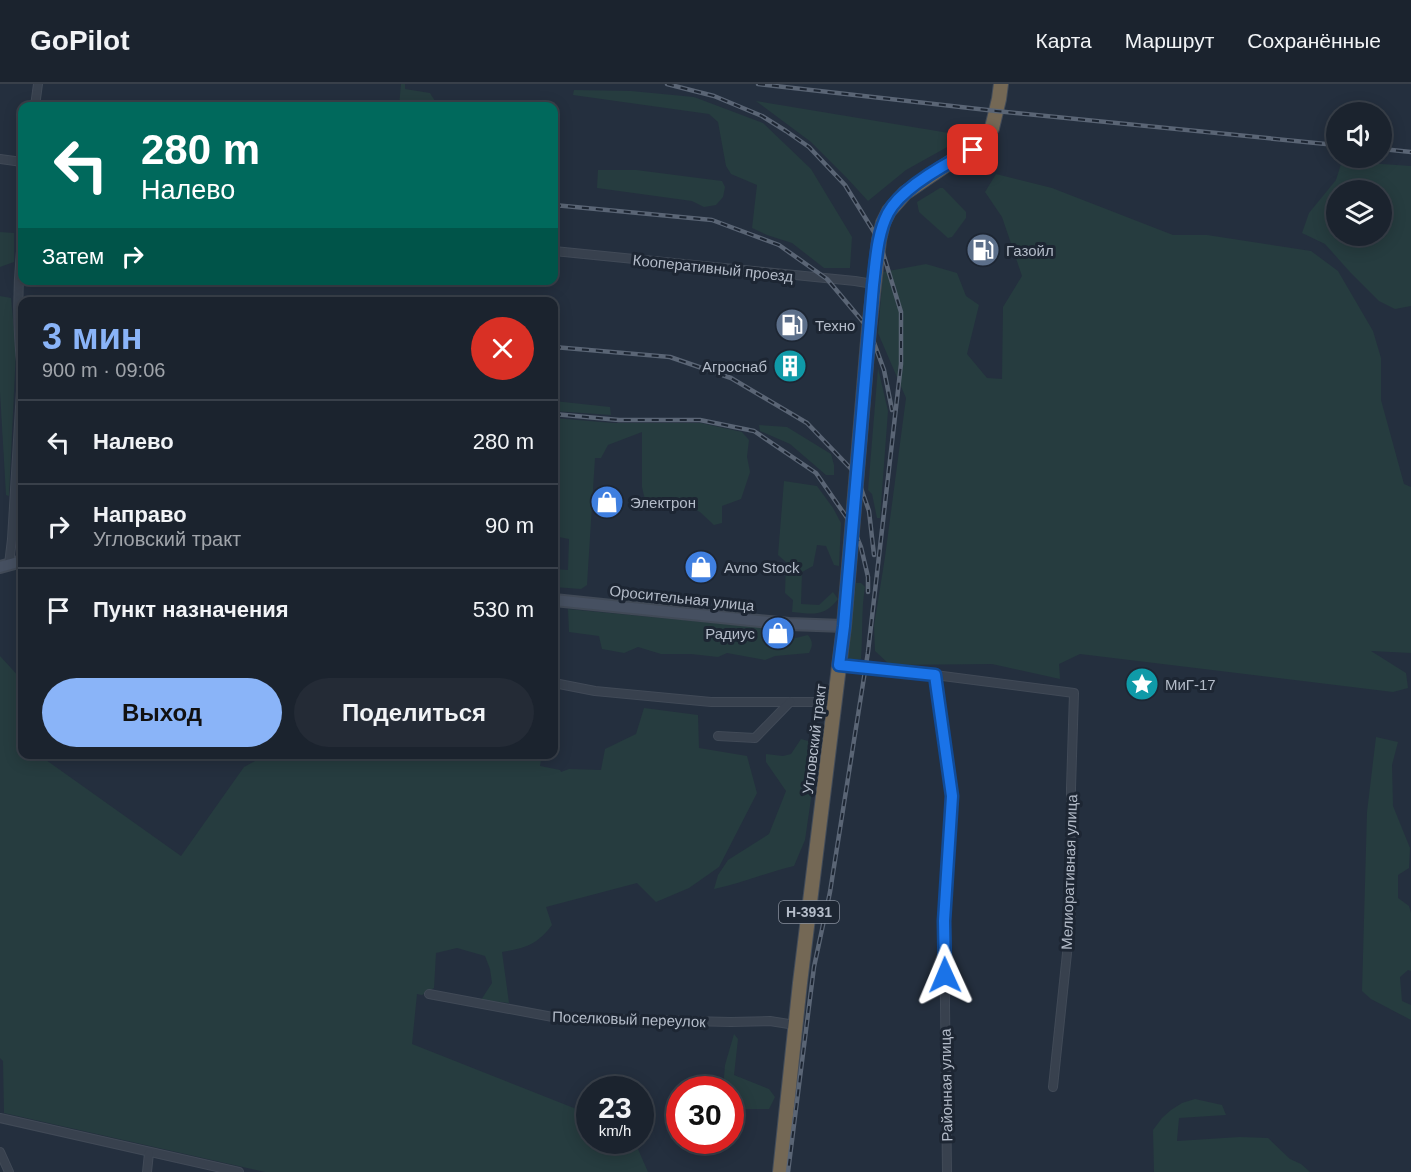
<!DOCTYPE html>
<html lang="ru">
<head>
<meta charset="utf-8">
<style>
  :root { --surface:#1b232e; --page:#242b36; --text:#f1f3f6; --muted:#a0a4aa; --line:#39404a; --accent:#8ab4f8 }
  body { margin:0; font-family:Arial,sans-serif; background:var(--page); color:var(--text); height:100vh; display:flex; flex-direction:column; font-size:22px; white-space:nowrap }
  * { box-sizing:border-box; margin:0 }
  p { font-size:20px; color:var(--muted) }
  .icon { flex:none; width:33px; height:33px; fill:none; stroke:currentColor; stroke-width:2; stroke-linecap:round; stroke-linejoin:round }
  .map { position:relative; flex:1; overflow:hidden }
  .drawer { position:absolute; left:18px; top:213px; width:540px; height:462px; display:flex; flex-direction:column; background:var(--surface); border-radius:12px; box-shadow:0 3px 15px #0003,0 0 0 2px var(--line) }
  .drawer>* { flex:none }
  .top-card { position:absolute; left:18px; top:18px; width:540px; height:183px; border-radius:12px; box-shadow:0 3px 15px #0003,0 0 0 2px var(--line); background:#00695c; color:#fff; overflow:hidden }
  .tools { position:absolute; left:1326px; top:18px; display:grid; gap:12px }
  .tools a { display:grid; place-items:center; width:66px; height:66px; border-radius:50%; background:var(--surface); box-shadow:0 3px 15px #0003,0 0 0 2px var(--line); font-size:30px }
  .speed { position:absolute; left:576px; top:992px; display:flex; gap:12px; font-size:30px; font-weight:700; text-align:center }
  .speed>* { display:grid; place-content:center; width:78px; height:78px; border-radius:50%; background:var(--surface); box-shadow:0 3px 15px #0003,0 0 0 2px var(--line); line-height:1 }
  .speed small { font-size:15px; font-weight:400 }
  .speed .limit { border:9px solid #d22; background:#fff; color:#111 }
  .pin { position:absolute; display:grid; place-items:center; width:51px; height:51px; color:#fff; margin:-26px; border-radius:12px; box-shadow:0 3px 9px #0006 }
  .me { position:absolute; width:66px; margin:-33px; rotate:359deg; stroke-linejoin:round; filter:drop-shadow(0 0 4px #0008) }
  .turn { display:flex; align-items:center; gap:21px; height:126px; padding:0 24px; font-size:27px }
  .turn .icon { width:78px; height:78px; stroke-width:2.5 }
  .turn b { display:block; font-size:42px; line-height:51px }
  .then { display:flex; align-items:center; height:57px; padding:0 24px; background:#0003; gap:12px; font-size:22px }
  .round { display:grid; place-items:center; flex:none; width:63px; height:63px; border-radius:32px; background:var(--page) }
  .summary { display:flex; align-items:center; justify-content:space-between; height:102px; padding:0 24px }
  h1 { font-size:36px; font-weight:800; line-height:45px; color:var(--accent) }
  .primary-button { display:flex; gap:12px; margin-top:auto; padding:12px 24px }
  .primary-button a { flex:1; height:69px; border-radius:36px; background:var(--accent); color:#111; font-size:24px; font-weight:800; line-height:69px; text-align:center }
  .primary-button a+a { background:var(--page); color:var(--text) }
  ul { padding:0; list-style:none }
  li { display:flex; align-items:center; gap:18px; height:84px; padding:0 24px; border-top:2px solid var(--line) }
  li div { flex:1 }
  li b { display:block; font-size:22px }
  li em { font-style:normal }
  header { display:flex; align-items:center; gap:36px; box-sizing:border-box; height:84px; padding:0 30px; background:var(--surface); border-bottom:2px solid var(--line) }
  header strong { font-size:28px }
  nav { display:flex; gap:33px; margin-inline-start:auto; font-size:21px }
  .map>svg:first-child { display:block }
</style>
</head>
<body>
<header>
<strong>GoPilot</strong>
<nav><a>Карта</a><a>Маршрут</a><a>Сохранённые</a></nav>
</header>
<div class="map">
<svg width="1411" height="1088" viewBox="0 0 1411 1088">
  <rect width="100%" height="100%" fill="#242f3e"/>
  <!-- green -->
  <g fill="#263c3f" fill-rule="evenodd">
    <path d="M401,0H405V5L430,9L438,22H365V19L399,22Z"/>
    <path d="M574,6L631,7L694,13L763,39L811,85L852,153L850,184H824L792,159L767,151L752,144L757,101L731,90L726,82L718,38L709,30L573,11Z"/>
    <path d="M756,17L967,52L906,86L868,117L846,93L811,58Z"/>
    <path d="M1341,80H1382L1411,82V222L1395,225L1379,217L1350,188L1325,160L1302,149L1309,129L1336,96ZM1336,106H1382V152H1336Z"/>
    <path d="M598,86H636L722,97L725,103L723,113L716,121L704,123L692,117L597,104Z"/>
    <path d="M996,90L1052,104L1173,151H1207L1311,167L1338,187L1373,247L1381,274V316L1404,400L1411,403V569L1371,567L1406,589L1408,604L1393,608L1080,570L1059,580L1060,595L992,580L890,581L875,567L874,542L885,473L906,314L878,249L883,188L926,180L957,189L966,212L979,221L967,270L987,294L1002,295L1003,223L1022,192L1002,133L985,108Z"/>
    <path d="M940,104H943L966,128V134L952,153L948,154L919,128L917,118Z"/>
    <path d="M0,148L14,149V178L0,183Z"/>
    <path d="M0,212L11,214L16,266L9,412L6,411L0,308Z"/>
    <path d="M878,284L888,327L880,434H877L872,410L868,406Z"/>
    <path d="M554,317L610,323L611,331L554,327Z"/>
    <path d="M554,334L613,339H701L742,348L749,356L747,373L750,388L741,415L722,422V439L714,441L700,428L686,420L645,416L642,403V348L608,361L601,374H595L587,501L581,505L554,503V485L568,486L569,455L554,452Z"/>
    <path d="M759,341L787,343L831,370L834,381V391H826L790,360L760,347Z"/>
    <path d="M784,397L817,402L833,424L841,439L839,482L834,481L826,462L817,461L813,482L802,488L801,520L819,521L833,508L838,515C824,533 813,530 792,528L793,516L785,509L786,478L778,471Z"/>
    <path d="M856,499H861L865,503C861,527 863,551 861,575L852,576L843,572L849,554Z"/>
    <path d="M568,525L766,544V551C780,558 793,555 808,551C813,558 813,561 809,569L775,572L765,576L727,569L718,573L691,570H661L638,563L624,569L602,565L599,552L569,548Z"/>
    <path d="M0,572L22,596V670L39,671L181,772L244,683L266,671L460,670L509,677L504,671L542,670L540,682L560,686L561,688L569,685L601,686L605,665L636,650L644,624L698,631L699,664L747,672L757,709L719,783L689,804L656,818L637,799L546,823L552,841C537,861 525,864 502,868L509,919L481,916L492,899L490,885L485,872L457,864L436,869L434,904L422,911L417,910L412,960L589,1030L590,1056H634L648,1088H265L4,1029L3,977L0,974Z"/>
    <path d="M1376,653L1398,658L1392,681L1393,722L1410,764L1409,784L1398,791V814L1409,822L1411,829V887L1408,886L1400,893L1402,917L1411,921V936L1371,915L1362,907L1367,728Z"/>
    <path d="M801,655L819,660L805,756L794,782C767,788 741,800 714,805L718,791L728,776L769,750L786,707L766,678V670L783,672L791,670Z"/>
    <path d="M734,950L738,955L734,991L769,1005L775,1013L769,1025H745L731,1019L730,1005H723L725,981Z"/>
    <path d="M1195,1015L1222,1021L1226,1031L1179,1034L1177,1057L1240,1053L1268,1054L1290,1075L1301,1080L1310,1088H1154L1153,1046L1162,1034L1171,1026L1182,1019Z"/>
  </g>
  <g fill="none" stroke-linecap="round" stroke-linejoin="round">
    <!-- street casing -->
    <g stroke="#414a57" stroke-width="10">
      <g id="street">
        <path d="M35,22L38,0"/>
        <path d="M0,75L22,78"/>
        <path d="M22,158C17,201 17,244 22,287"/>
        <path d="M554,167L855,197L873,200"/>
        <path d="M9,480L12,455L22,290"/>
        <path d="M839,581L935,591L1074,609L1071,704V831L1053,1003"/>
        <path d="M935,591L952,712L944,837L947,1088"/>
        <path d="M554,599L595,607L711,618H835"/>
        <path d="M718,652L755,654L790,618"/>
        <path d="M429,910L558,934L731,938L770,937L795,941"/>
        <path d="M0,1034L239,1088"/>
        <path d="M0,1068L9,1088"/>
        <path d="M147,1088L149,1069"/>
      </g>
    </g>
    <!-- secondary casing -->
    <g stroke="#414a57" stroke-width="14">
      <g id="secondary">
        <path d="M0,483L22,477"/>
        <path d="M554,516L789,540L844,542"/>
      </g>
    </g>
    <!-- highway casing -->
    <g stroke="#434c59" stroke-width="16">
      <path id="highway" d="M780,1088L800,899L844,542L869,245L879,156L883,139L889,127L905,109L949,79L973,66L984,55L992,44L999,15L1001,0"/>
    </g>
    <!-- street -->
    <use href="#street" stroke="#38414e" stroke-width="8"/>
    <!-- secondary -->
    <use href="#secondary" stroke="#465061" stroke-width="10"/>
    <!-- highway -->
    <use href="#highway" stroke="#746855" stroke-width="14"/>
    <!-- rail casing -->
    <g stroke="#5a6575" stroke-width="4.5">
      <g id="rail">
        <path d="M667,0L714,12L762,32L786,47L809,63L845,101L879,156L901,228V280L868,568L830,808L814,883L788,1088"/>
        <path d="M758,0L996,27L1336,61"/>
        <path d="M1382,65L1411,68"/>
        <path d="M554,121L712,136L779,161L827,195L869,245L884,286L892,326"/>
        <path d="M554,263L670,273L731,294L807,339L856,390L869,427L874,471"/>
        <path d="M554,330L619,336H700L754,347L816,389L852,441L861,463L868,493V508"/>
      </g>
    </g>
    <!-- rail -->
    <use href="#rail" stroke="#1d2633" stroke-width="2" stroke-dasharray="7" stroke-linecap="butt"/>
  </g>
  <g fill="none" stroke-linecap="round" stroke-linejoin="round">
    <!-- route casing -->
    <g stroke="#114b97" stroke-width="15">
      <path id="route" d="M945,891L944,837L952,712L935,591L839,581L844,542L873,201C876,177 877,150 888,129C902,103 947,79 973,66"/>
    </g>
    <!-- route -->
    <use href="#route" stroke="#1a73e8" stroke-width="10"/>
  </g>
  <!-- icons -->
  <defs>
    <g id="fuel-disc" transform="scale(1.725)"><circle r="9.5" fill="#5c6f8a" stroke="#1d2633"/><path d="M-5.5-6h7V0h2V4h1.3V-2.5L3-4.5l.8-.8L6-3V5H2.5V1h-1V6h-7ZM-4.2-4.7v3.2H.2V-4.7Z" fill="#fff"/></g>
    <g id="building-disc" transform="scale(1.725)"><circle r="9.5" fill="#0f9aa8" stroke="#1d2633"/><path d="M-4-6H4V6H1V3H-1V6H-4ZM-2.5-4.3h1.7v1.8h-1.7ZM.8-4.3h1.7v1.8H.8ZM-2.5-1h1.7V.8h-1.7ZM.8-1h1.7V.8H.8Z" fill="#fff"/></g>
    <g id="shop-disc" transform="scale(1.725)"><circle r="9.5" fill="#3f7fe0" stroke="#1d2633"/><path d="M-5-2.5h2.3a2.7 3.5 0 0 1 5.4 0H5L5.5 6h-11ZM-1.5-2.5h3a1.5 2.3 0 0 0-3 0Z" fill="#fff"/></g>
    <g id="sight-disc" transform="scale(1.725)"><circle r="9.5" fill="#0f9aa8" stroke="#1d2633"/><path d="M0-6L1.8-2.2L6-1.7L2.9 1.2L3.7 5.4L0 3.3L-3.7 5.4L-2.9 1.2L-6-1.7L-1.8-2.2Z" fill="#fff"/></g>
  </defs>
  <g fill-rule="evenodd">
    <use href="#fuel-disc" x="983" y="166"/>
    <use href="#fuel-disc" x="792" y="241"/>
    <use href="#building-disc" x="790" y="282"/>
    <use href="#shop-disc" x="607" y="418"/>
    <use href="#shop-disc" x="701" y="483"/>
    <use href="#shop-disc" x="778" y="549"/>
    <use href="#sight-disc" x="1142" y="600"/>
  </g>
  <g text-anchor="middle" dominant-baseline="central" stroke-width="6" stroke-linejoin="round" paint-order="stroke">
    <!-- shield labels -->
    <rect fill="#1d2633" stroke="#878f9c" stroke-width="1.5" x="779" y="817" width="60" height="22" rx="4.5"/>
    <g font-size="14" font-weight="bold" fill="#b4bcc9">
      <text x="809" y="828">Н-3931</text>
    </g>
    <!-- poi labels -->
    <g font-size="15" fill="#b4bcc9" stroke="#1d2633" text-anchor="start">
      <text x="1006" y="166">Газойл</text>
      <text x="815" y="241">Техно</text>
      <text x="767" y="282" text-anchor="end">Агроснаб</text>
      <text x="630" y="418">Электрон</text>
      <text x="724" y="483">Avno Stoсk</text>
      <text x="755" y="549" text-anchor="end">Радиус</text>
      <text x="1165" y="600">МиГ-17</text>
    </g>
    <!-- street labels -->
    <g font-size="15" fill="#b4bcc9" stroke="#1d2633">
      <text transform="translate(713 184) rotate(6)">Кооперативный проезд</text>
      <text transform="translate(682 514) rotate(6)">Оросительная улица</text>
      <text transform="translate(814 655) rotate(-83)">Угловский тракт</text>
      <text transform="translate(1069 788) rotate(-88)">Мелиоративная улица</text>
      <text transform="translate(629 935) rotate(2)">Поселковый переулок</text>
      <text transform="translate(946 1001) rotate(-91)">Районная улица</text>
    </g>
  </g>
</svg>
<div class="tools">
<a><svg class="icon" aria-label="sound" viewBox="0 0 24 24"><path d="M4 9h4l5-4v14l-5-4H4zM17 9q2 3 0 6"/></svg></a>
<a><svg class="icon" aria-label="layers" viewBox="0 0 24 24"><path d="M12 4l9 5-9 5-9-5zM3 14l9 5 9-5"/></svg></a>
</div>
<div class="speed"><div>23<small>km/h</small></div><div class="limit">30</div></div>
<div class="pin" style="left:973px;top:66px;background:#d93025"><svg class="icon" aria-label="arrive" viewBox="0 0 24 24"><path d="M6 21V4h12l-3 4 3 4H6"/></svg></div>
<svg class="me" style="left:945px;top:891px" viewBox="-20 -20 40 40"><path d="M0-17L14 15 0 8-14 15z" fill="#1a73e8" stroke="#fff" stroke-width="4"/></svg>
<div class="top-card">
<div class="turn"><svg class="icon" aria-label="left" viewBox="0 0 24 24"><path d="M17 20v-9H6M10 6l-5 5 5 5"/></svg><div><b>280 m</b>Налево</div></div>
<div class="then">Затем<svg class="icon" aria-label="right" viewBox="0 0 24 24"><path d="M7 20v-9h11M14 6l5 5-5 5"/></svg></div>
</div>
<section class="drawer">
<div class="summary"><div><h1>3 мин</h1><p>900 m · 09:06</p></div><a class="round" style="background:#d93025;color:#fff"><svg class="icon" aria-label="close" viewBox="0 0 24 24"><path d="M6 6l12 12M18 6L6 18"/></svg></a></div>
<ul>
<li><svg class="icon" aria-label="left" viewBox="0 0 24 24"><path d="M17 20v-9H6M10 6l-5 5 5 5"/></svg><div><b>Налево</b></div><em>280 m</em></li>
<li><svg class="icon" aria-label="right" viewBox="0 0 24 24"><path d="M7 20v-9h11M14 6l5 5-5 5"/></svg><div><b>Направо</b><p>Угловский тракт</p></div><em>90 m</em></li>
<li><svg class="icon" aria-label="arrive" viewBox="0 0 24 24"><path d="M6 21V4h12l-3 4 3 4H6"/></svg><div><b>Пункт назначения</b></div><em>530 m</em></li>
</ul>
<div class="primary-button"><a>Выход</a><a>Поделиться</a></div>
</section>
</div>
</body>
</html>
